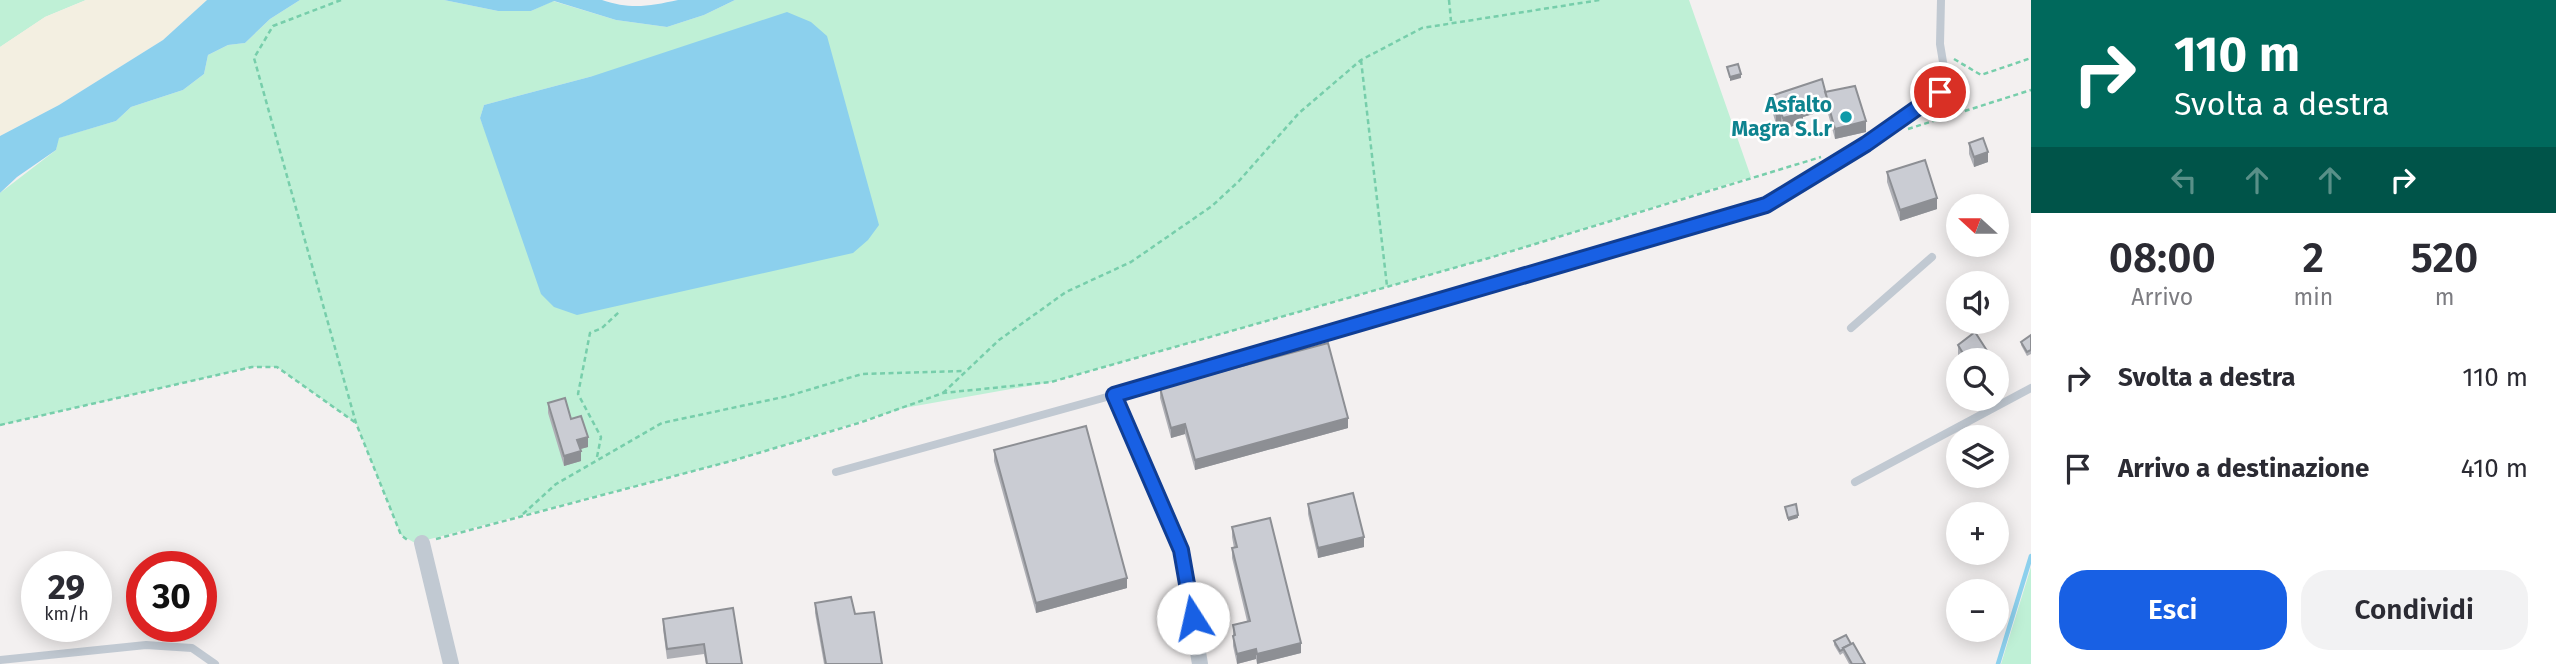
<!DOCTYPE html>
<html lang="it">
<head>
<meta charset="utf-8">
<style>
  :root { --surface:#fff; --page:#f2f2f3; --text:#2b2b33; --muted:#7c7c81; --accent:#1860e4 }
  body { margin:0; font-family:"Fira Sans",sans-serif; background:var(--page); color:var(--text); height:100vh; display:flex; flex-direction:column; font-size:26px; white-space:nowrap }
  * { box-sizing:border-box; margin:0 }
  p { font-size:23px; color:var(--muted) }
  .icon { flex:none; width:38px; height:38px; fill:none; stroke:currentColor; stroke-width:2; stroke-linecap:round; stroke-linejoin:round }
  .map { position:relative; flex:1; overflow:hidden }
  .panel { display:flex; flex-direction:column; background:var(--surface); width:525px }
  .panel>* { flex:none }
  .top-card { background:#00695c; color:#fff; overflow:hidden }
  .needle { width:46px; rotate:291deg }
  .controls { position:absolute; left:1946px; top:194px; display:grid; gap:14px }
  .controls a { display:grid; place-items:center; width:63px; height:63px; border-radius:50%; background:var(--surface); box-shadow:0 4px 18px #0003; font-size:35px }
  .speed { position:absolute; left:21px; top:551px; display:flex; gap:14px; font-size:35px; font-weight:700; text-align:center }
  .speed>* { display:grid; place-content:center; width:91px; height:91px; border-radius:50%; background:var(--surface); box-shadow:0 4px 18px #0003; line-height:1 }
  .speed small { font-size:18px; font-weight:400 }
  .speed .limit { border:10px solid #d22; background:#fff; color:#111 }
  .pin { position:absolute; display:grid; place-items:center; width:60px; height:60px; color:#fff; margin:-30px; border:4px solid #fff; border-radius:50%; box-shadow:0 2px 7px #0007 }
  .me { position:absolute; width:77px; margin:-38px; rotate:350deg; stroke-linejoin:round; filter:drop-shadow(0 0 5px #0008) }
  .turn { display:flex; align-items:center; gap:24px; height:147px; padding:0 28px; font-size:32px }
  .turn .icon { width:91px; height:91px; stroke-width:2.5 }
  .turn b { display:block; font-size:49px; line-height:60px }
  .lanes { display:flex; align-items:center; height:66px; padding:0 28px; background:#0003; justify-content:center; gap:35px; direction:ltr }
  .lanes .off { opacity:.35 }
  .eta { display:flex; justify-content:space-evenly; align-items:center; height:119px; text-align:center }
  .eta b { font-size:42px; font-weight:600; line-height:49px }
  .action { display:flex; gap:14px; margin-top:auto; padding:14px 28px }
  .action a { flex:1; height:80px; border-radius:28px; background:var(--accent); color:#fff; font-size:28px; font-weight:600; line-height:80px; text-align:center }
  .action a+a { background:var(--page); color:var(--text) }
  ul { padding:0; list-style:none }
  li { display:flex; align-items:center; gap:21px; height:91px; padding:0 28px }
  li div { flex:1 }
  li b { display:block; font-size:26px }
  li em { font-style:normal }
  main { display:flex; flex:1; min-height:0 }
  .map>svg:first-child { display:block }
</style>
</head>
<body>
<main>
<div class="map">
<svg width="2031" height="664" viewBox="0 0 2031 664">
  <rect width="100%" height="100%" fill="#f3f0f0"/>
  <!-- green -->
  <g fill="#bff0d6" fill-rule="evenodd">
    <path d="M0,0H86L45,17L0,47Z"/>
    <path d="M300,0H444L498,11H531L553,1L616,20L667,27L704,15L735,0H1689L1751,177L1489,258L1051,382L904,408L735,460L415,543L401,535L356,423L277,367H252L0,425V193L56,150L58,138L116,121L131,107L183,90L204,74L208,55L228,45L245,43L270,19ZM593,76L487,136L480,118L484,105Z"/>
    <path d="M2031,567V664H2001Z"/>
  </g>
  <!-- sand -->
  <path fill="#f3efe1" d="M86,0H207L163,40L59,105L0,136V47L45,17Z"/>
  <!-- water -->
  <g fill="#8cd0ed">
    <path d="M207,0H300L270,19L245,43L228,45L208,55L204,74L183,90L131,107L116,121L59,138L56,150L17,177L0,193V136L59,105L163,40Z"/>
    <path d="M444,0H602C631,10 650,6 678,0C695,0 717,0 735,0L704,15L667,27L616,20L554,1L531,11H498Z"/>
    <path d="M787,12L811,22L827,36L879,225L868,240L853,253L577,315L554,307L541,294L480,118L484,105L593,76Z"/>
  </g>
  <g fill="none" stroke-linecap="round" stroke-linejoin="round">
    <!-- stream -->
    <path stroke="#8cd0ed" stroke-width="4.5" d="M1998,664L2031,556"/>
    <!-- path -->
    <g stroke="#77ceab" stroke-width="2.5" stroke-dasharray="5 3.5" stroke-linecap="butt">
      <path d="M341,0L273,26L254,58L356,423L401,535L409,541"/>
      <path d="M1449,0L1451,21"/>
      <path d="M1954,59L1981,75L2031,58"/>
      <path d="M1361,60L1387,286"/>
      <path d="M1908,129L2031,90"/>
      <path d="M943,393L999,340L1066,292L1131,262L1212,206L1239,181L1299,113L1361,60L1422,28L1600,0"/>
      <path d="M0,425L252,367H277L356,423"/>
      <path d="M597,457L601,437L578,394L590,333L602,328L619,312"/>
      <path d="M523,514L556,484L662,423L788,396L862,374L964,371"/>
      <path d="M436,539L735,460L862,422L943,393L1051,382L1489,258L1821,157"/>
    </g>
    <!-- service -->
    <g stroke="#c1c9d2" stroke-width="8">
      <path d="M1851,328L1932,257"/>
      <path d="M836,472L1114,395L1766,205L1866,144L1940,92L1945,74L1940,44L1941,0"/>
      <path d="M1855,482L2031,388"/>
      <path d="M0,660L146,645L192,648L215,664"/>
    </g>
    <!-- minor -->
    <g stroke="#c1c9d2" stroke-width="16">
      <path d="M1114,395L1181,550L1200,664"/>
      <path d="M422,543L451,664"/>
    </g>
  </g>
  <!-- wall -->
  <g fill="#aeafb5">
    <path d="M1825,93L1866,132L1835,139L1827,110L1803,117V123L1783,129L1781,123L1776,124L1771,107V96Z"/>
    <path d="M1969,143L1988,162L1974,167L1969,154Z"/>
    <path d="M1887,172L1937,209L1900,221L1887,182Z"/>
    <path d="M2031,335V354L2027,356L2021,345V342Z"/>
    <path d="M1958,345L1993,360H1961L1958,356Z"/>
    <path d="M1160,388L1348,428L1195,470L1185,434L1171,438L1160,398Z"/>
    <path d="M1977,399H1994V400L1982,407Z"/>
    <path d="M548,403L571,419L588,447L580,449L581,461L564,466L548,413Z"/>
    <path d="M994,450L1127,588L1036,613L994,461Z"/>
    <path d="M1308,504L1364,547L1318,558L1308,514Z"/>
    <path d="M1232,527L1301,653L1257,664L1256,659L1237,664L1233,646V625L1247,621L1232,558V548H1234L1232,537Z"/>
    <path d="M815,603L855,614L882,664H824L815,613Z"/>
    <path d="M663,619L742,664H706L704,654L667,659L663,629Z"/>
    <path d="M1834,641L1851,644L1865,664H1849L1843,653L1840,655L1834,645Z"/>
  </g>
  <!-- shaded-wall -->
  <g fill="#8d8f94">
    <path d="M1741,74V78L1730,81V77Z"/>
    <path d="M1827,100V110L1803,117V123L1783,129V118L1801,107Z"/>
    <path d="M1781,113V123L1776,124V114Z"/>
    <path d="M1866,121V132L1835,139V129Z"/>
    <path d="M1988,152V162L1974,167V157Z"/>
    <path d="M1937,198V209L1900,221V210Z"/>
    <path d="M2001,373V384L1997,386V376Z"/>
    <path d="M1982,399H1994V400L1982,407Z"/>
    <path d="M1348,418V428L1195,470V460Z"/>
    <path d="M1185,424V434L1171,438V428Z"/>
    <path d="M588,437V447L577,450V440Z"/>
    <path d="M581,451V461L564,466V456Z"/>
    <path d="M1798,515V518L1788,521V518Z"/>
    <path d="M1364,537V547L1318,558V548Z"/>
    <path d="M1127,578V588L1036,613V603Z"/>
    <path d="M1301,643V653L1257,664V654Z"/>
    <path d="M1256,649V659L1237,664V654Z"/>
  </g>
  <!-- building -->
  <g fill="#caccd3" stroke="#8d8f94" stroke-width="2">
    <path d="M1738,64L1741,74L1730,77L1727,67Z"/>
    <path d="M1822,79L1827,98L1825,92L1855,86L1866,121L1835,129L1827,100L1801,107L1803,113L1783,118L1781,113L1776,114L1771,96Z"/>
    <path d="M1983,138L1988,152L1974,157L1969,143Z"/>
    <path d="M1925,160L1937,198L1900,210L1887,172Z"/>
    <path d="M1975,332L1993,360H1967L1958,345Z"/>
    <path d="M2031,335V350L2027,352L2021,342Z"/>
    <path d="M1328,343L1348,418L1195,460L1185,424L1171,428L1160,388Z"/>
    <path d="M1997,366L2001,373L1997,376Z"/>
    <path d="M565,398L571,419L581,416L588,437L577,440L581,451L564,456L548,403Z"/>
    <path d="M1086,426L1127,578L1036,603L994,450Z"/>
    <path d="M1353,493L1364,537L1318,548L1308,504Z"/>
    <path d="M1796,504L1798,515L1788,518L1785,507Z"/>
    <path d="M1270,518L1301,643L1257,654L1256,649L1237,654L1233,636L1235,635L1233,625L1250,621L1232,548L1237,547L1232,527Z"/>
    <path d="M851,597L855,614L874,612L882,664H826L815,603Z"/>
    <path d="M733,608L742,664H707L704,644L667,649L663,619Z"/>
    <path d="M1846,635L1851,644L1843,648L1844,649L1840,651L1834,641Z"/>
    <path d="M1853,643L1865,664H1852L1843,648Z"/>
  </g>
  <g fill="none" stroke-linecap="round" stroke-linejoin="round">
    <!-- route casing -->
    <g stroke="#103e94" stroke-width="18">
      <path id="route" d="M1193,618L1181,550L1114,395L1766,205L1866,144L1940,92"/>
    </g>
    <!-- route -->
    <use href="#route" stroke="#1860e4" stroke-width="12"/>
  </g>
  <!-- markers -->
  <circle fill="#0f9aa8" stroke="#fff" stroke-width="2.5" cx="1846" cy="117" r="7"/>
  <g text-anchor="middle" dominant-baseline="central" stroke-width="5" stroke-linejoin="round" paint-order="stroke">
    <!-- culture labels -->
    <g font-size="21" font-weight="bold" fill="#0d838f" stroke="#fff" text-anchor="end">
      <text x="1832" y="105">Asfalto<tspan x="1832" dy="24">Magra S.l.r</tspan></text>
    </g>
  </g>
</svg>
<div class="controls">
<a><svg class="needle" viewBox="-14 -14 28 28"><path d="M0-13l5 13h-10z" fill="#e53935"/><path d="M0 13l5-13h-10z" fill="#7c7c81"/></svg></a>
<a><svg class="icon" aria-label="sound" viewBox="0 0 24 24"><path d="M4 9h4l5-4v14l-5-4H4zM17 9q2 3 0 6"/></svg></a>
<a><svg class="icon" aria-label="search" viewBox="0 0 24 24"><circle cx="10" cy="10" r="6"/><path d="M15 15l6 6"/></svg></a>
<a><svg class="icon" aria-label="layers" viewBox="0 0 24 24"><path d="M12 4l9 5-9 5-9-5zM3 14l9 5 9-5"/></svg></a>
<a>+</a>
<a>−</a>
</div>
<div class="speed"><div>29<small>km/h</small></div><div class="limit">30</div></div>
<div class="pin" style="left:1940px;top:92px;background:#d93025"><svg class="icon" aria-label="arrive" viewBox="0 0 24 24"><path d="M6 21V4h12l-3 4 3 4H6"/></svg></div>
<svg class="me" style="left:1193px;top:618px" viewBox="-20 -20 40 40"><circle r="19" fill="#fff"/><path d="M0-13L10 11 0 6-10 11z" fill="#1860e4"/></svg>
</div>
<section class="panel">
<div class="top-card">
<div class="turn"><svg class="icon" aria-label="right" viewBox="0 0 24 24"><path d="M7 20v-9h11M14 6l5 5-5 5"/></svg><div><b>110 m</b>Svolta a destra</div></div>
<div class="lanes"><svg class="icon off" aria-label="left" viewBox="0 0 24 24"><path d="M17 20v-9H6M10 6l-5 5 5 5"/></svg><svg class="icon off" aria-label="ahead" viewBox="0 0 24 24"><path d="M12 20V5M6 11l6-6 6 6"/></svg><svg class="icon off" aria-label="ahead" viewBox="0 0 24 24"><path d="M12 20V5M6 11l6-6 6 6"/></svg><svg class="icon" aria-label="right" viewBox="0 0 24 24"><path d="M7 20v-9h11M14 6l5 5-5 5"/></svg></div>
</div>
<div class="eta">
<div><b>08:00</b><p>Arrivo</p></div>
<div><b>2</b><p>min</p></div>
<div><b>520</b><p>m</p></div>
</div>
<ul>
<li><svg class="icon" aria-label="right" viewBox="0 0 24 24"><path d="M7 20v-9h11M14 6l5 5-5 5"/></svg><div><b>Svolta a destra</b></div><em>110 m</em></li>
<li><svg class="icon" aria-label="arrive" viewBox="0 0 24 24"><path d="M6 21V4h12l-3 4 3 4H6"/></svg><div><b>Arrivo a destinazione</b></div><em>410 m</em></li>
</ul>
<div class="action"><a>Esci</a><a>Condividi</a></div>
</section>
</main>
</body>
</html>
